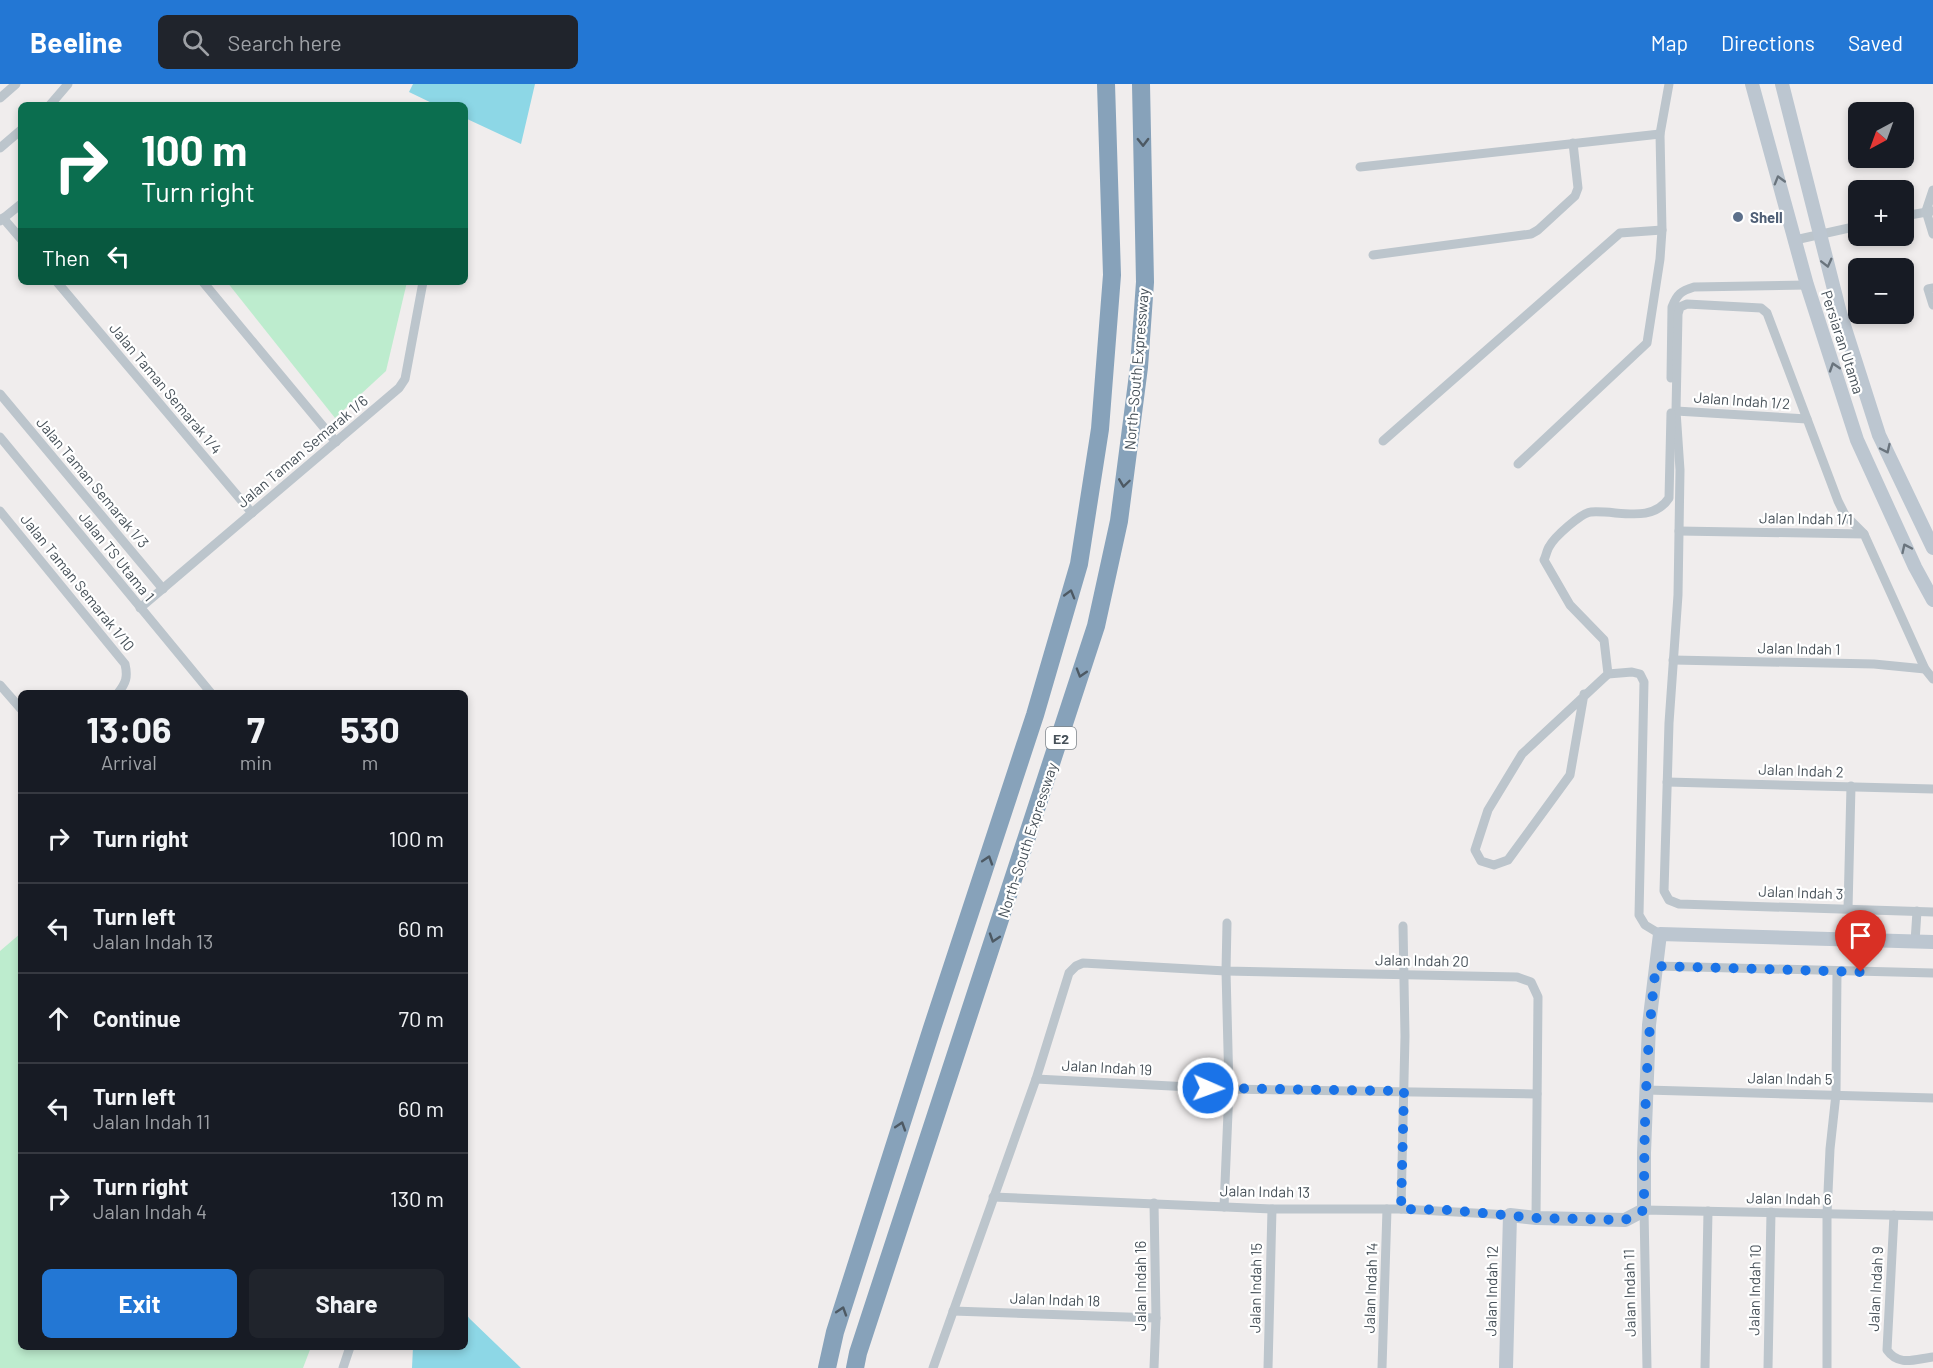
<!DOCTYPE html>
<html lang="en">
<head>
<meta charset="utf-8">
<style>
  :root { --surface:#171b24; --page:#20242c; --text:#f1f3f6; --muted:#9ea1a6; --line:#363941; --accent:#2377d4 }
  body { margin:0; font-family:Barlow,sans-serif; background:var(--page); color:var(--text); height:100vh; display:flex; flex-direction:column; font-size:22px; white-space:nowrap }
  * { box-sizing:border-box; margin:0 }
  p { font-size:20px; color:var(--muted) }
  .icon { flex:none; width:33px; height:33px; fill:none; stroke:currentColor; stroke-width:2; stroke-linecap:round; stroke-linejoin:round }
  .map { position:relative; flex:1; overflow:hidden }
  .side { position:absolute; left:18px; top:606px; width:450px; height:660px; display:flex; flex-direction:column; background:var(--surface); border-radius:9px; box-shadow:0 3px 9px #0003 }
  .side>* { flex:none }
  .top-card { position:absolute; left:18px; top:18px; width:450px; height:183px; border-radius:9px; box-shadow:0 3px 9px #0003; background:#0b6e4f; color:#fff; overflow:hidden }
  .needle { width:39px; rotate:221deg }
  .controls { position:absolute; left:1848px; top:18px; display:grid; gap:12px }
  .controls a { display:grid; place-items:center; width:66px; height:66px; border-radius:9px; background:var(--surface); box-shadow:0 3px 9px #0003; font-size:30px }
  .pin { position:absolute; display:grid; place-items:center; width:51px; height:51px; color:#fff; margin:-62px -26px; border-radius:50% 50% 50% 0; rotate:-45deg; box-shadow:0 0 6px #0007 }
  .pin .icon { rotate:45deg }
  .me { position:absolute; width:66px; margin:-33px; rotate:92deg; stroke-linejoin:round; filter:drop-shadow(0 0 4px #0008) }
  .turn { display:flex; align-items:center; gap:21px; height:126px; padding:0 24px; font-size:27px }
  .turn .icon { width:78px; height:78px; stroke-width:2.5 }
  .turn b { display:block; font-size:42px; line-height:51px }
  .then { display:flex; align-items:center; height:57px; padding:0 24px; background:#0003; gap:12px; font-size:22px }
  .eta { display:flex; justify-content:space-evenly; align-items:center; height:102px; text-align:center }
  .eta b { font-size:36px; font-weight:700; line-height:42px }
  .cta { display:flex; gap:12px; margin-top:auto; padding:12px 24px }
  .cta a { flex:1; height:69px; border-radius:9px; background:var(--accent); color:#fff; font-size:24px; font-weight:700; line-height:69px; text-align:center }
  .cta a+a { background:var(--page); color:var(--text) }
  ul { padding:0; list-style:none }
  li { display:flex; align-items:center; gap:18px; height:90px; padding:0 24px; border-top:2px solid var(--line) }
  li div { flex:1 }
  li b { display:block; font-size:22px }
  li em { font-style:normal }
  header { display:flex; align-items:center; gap:36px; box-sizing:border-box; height:84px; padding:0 30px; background:var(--accent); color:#fff }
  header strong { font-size:28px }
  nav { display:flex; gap:33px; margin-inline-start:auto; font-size:21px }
  .search { width:420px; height:54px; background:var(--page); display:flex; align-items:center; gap:15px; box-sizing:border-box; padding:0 21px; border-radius:9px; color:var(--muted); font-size:22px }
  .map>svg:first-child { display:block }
</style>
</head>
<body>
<header>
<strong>Beeline</strong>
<div class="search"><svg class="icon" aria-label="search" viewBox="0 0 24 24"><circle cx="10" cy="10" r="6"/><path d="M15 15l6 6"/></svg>Search here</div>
<nav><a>Map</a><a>Directions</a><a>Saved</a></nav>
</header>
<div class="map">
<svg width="1933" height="1284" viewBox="0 0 1933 1284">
  <rect width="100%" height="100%" fill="#f0eded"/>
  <!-- green -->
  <g fill="#bdecce">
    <path d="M227,198H407L386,287L335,334Z"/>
    <path d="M21,849V1263H311L303,1284H0V867Z"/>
  </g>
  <!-- water -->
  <g fill="#8dd7e6">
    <path d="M413,0H535L521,60L465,34V21H436L409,8Z"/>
    <path d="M465,1229L470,1235L521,1284H412L413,1263H465Z"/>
  </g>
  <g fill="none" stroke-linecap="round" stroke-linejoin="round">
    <!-- street -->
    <g stroke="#bcc5cc" stroke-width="9">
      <path d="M0,14L16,0"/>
      <path d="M50,21L68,0"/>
      <path d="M0,64L21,46"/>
      <path d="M1360,83L1660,50"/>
      <path d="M1933,106L1926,127L1933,150"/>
      <path d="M1904,132L1933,127"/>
      <path d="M3,134L21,155"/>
      <path d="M0,137L21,120"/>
      <path d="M1795,156L1858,142"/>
      <path d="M1373,171L1531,150L1538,146L1575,112L1578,104L1573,59"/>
      <path d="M57,198L252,429"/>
      <path d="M203,198L336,358"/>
      <path d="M1933,204L1928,205L1933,221"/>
      <path d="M1671,294L1672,223C1677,210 1681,207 1694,203L1807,201"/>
      <path d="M0,310L163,505"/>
      <path d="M1676,327L1807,335"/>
      <path d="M0,353L211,609"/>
      <path d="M1383,357L1620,149L1662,146"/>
      <path d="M1518,380L1647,259L1660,175L1662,146L1660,50L1669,0"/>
      <path d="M0,427L125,580C128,593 126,599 118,609"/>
      <path d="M1679,447L1864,450L1925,585L1933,595"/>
      <path d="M1864,450L1845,431L1838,417L1767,229L1761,224L1687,220L1680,223L1678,230L1676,327L1680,386L1678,511L1669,639L1664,807L1669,816L1679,820L1933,828"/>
      <path d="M140,524L399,304L405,295L423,198"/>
      <path d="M1673,576L1874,580L1925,585"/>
      <path d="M1608,590L1632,588L1640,590L1644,598L1639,831L1645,841L1660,850"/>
      <path d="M0,601L21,625"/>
      <path d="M1584,610L1570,691L1508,776L1494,781L1481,777L1475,766L1488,726L1522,670L1608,590L1604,556L1570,521L1544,476C1546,472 1547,466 1549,463C1554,453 1581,429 1591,428C1618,426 1652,440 1669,414L1671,329"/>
      <path d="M1667,698L1933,705"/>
      <path d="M1848,825L1851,702"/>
      <path d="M1915,858L1917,827"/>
      <path d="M1656,882L1933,889"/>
      <path d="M1036,995L1229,1005L1537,1010"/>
      <path d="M1646,1006L1933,1014"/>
      <path d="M993,1113L1272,1125H1401L1510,1131"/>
      <path d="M1224,1123L1229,1005L1226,887L1227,839"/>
      <path d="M1401,1125L1405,952L1403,842"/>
      <path d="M1894,1131L1887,1266C1899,1283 1915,1275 1933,1273"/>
      <path d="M953,1227L1156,1234"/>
      <path d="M343,1284L350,1263"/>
      <path d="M933,1284L1036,995L1069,889L1076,882L1083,879L1226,887L1517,893L1531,898L1538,913L1536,1134"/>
      <path d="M1154,1284L1156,1234L1154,1119"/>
      <path d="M1268,1284L1272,1125"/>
      <path d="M1382,1284L1387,1125"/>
      <path d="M1647,1284L1644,1126L1933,1132"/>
      <path d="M1705,1284L1708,1127"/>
      <path d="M1768,1284L1771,1128"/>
      <path d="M1827,1284V1130L1830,1065L1836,1010L1837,887"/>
    </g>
    <!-- secondary -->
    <g stroke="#bcc6d0" stroke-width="14">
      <path d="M1752,0L1807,201L1857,356L1915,483L1933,516"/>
      <path d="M1782,0L1840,229L1879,351L1933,464"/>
      <path d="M1506,1284L1510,1131L1536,1134L1625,1136L1644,1126V1069L1649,941L1660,850L1933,858"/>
    </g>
    <!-- highway -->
    <g stroke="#87a2ba" stroke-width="18">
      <path d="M827,1284L835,1248L932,944L1035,631L1079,480L1100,345L1112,191L1106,0"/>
      <path d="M855,1284L858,1269L1096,542L1119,437L1139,283L1145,198L1141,0"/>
    </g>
  </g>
  <!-- one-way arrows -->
  <defs><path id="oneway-chevron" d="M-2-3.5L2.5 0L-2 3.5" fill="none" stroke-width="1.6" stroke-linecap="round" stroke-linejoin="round" transform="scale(1.5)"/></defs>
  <g stroke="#4d5963">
    <use href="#oneway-chevron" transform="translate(1143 58) rotate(89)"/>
    <use href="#oneway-chevron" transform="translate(1124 399) rotate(98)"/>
    <use href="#oneway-chevron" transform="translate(1070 510) rotate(-74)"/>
    <use href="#oneway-chevron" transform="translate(1081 589) rotate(107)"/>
    <use href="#oneway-chevron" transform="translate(988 776) rotate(-72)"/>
    <use href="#oneway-chevron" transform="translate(994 854) rotate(108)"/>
    <use href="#oneway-chevron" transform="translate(901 1042) rotate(-72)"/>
    <use href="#oneway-chevron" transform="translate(842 1227) rotate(-72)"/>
  </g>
  <g stroke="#6a747d">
    <use href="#oneway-chevron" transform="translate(1779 96) rotate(-106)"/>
    <use href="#oneway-chevron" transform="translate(1827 179) rotate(76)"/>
    <use href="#oneway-chevron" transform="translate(1834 283) rotate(-108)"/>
    <use href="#oneway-chevron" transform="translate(1886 365) rotate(65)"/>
    <use href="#oneway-chevron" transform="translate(1906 464) rotate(-115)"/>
  </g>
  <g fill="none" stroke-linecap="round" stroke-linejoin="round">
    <!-- route -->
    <path stroke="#1a73e8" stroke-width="10" stroke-dasharray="0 18" d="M1208,1004L1404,1007L1401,1125L1449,1126L1536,1134L1625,1136L1644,1126C1644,1044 1646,963 1656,882L1861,888"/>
  </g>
  <!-- markers -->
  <circle fill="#5c6f8a" stroke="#fff" stroke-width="2" cx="1738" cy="133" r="6"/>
  <g text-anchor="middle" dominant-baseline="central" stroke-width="4.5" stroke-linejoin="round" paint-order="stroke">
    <!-- shield labels -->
    <rect fill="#fff" stroke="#7e858b" stroke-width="1.5" x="1046" y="643" width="30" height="22" rx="4.5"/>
    <g font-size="14" font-weight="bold" fill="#475159">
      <text x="1061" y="654">E2</text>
    </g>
    <!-- service labels -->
    <g font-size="15" font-weight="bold" fill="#4e5e75" stroke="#fff" text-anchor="start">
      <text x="1750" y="133">Shell</text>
    </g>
    <!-- street labels -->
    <g font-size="15" fill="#475159" stroke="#fff">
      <text transform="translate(1843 258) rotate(72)">Persiaran Utama</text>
      <text transform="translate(1136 285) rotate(-85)">North–South Expressway</text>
      <text transform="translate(166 304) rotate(50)">Jalan Taman Semarak 1/4</text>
      <text transform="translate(1742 316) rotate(4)">Jalan Indah 1/2</text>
      <text transform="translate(302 367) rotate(-40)">Jalan Taman Semarak 1/6</text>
      <text transform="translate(93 398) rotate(50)">Jalan Taman Semarak 1/3</text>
      <text transform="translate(1806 434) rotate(1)">Jalan Indah 1/1</text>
      <text transform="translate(117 472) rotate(51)">Jalan TS Utama 1</text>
      <text transform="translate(78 498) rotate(51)">Jalan Taman Semarak 1/10</text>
      <text transform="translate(1799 564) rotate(1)">Jalan Indah 1</text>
      <text transform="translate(1801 686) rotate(2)">Jalan Indah 2</text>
      <text transform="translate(1027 756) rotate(-72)">North–South Expressway</text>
      <text transform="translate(1801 808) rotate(2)">Jalan Indah 3</text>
      <text transform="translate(1422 876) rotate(1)">Jalan Indah 20</text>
      <text transform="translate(1107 983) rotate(3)">Jalan Indah 19</text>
      <text transform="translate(1790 994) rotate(1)">Jalan Indah 5</text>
      <text transform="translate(1265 1107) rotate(1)">Jalan Indah 13</text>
      <text transform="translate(1789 1114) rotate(1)">Jalan Indah 6</text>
      <text transform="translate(1140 1202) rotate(-90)">Jalan Indah 16</text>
      <text transform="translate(1255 1204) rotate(-89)">Jalan Indah 15</text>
      <text transform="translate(1370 1204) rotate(-88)">Jalan Indah 14</text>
      <text transform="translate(1875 1205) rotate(-87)">Jalan Indah 9</text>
      <text transform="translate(1754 1206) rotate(-89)">Jalan Indah 10</text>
      <text transform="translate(1491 1207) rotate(-89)">Jalan Indah 12</text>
      <text transform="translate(1629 1209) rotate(-91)">Jalan Indah 11</text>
      <text transform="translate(1055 1215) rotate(2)">Jalan Indah 18</text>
    </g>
  </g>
</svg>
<div class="controls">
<a><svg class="needle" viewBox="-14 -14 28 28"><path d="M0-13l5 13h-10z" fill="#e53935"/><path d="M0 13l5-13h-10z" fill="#9ea1a6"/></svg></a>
<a>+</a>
<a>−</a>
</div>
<div class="pin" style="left:1861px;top:888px;background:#d93025"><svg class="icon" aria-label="arrive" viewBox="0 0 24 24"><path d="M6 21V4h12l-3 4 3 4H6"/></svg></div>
<svg class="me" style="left:1208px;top:1004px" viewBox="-20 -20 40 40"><circle r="17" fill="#1a73e8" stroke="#fff" stroke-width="3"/><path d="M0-11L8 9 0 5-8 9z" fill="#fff"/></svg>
<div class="top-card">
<div class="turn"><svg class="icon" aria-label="right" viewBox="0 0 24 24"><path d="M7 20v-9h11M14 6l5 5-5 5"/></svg><div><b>100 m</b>Turn right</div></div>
<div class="then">Then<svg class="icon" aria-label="left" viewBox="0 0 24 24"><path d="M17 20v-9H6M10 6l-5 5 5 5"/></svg></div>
</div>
<section class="side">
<div class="eta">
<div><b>13:06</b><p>Arrival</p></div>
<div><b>7</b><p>min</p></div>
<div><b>530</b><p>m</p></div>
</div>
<ul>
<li><svg class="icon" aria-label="right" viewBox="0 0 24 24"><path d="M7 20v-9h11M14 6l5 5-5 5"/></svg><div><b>Turn right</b></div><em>100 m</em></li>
<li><svg class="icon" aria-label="left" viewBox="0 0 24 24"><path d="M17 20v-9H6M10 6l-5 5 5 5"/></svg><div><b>Turn left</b><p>Jalan Indah 13</p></div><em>60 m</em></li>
<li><svg class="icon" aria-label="ahead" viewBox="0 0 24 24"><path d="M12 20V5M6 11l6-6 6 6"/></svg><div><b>Continue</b></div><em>70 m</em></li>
<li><svg class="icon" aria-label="left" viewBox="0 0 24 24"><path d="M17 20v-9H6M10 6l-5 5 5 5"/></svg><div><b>Turn left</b><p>Jalan Indah 11</p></div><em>60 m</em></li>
<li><svg class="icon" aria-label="right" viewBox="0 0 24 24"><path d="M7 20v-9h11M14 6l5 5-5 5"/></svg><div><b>Turn right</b><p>Jalan Indah 4</p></div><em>130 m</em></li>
</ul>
<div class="cta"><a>Exit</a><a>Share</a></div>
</section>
</div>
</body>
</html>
